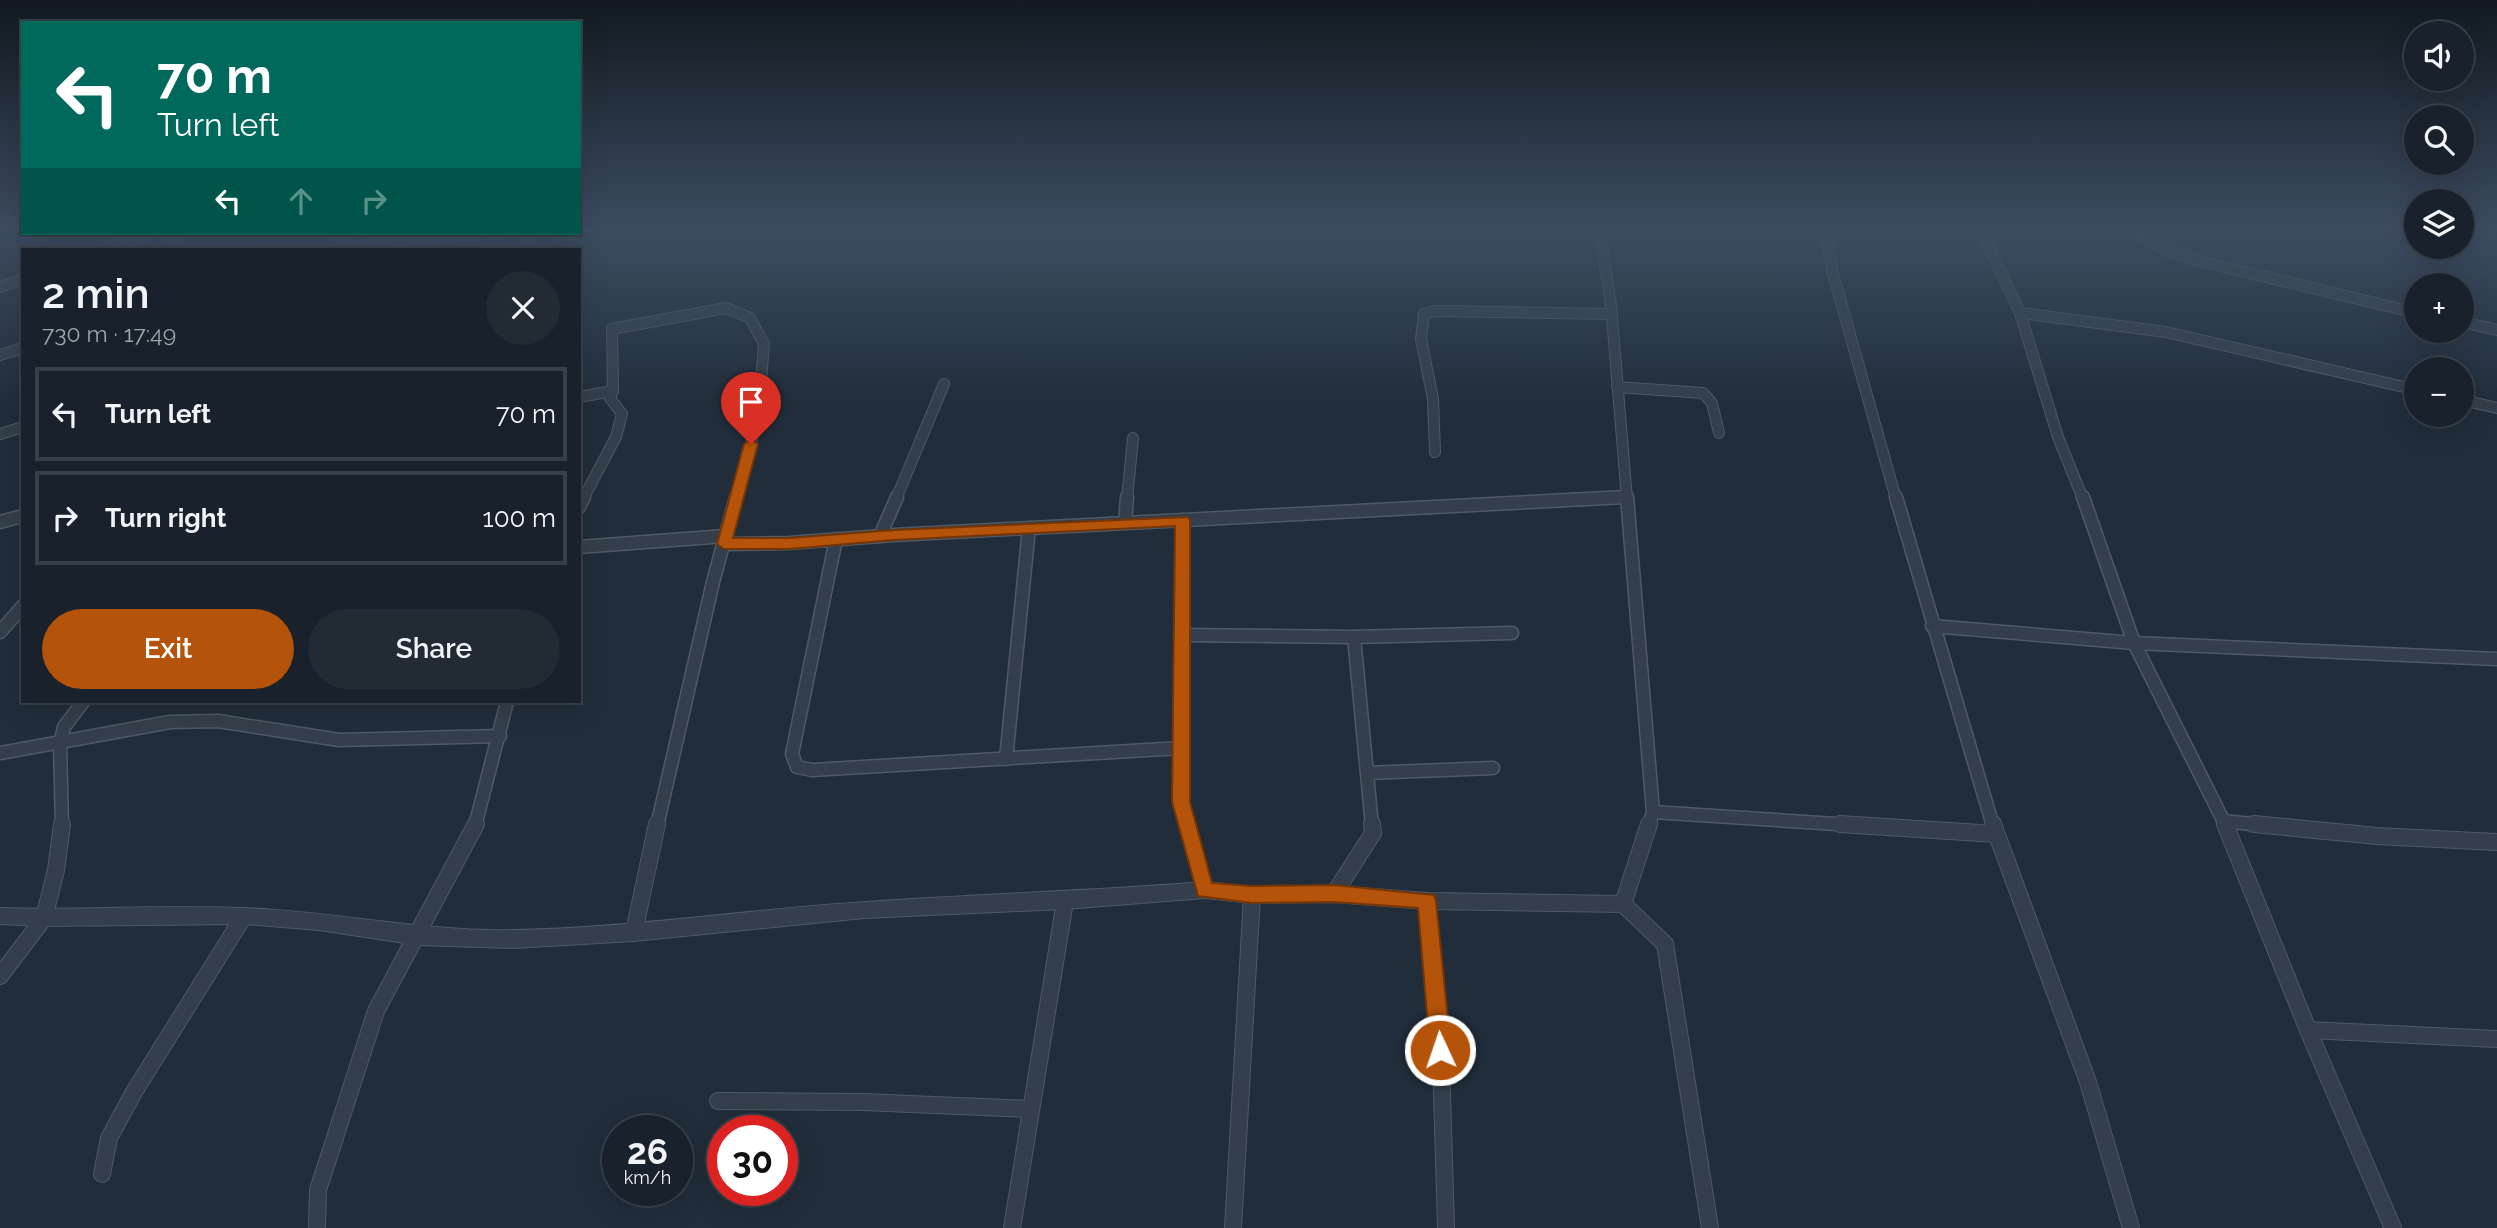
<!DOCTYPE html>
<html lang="en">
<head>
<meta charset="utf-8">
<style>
  :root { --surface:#19222c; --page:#222a34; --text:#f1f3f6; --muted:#9fa4a9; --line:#373f48; --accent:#b45309 }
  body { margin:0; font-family:Raleway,sans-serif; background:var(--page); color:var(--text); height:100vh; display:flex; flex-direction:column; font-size:26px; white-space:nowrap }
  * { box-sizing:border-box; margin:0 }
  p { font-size:23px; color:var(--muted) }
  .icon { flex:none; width:38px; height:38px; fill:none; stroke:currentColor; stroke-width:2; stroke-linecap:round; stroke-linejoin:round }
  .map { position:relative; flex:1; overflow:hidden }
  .side { position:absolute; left:21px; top:248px; width:560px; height:455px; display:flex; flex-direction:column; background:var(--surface); border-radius:0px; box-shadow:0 7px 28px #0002,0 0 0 2px var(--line) }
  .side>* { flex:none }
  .hud { position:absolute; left:21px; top:21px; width:560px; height:214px; border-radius:0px; box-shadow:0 7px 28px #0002,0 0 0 2px var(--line); background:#00695c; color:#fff; overflow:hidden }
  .tools { position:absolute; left:2404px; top:21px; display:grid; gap:14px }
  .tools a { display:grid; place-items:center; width:70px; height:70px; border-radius:50%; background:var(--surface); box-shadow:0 7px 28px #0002,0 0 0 2px var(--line); font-size:35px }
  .speed { position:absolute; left:602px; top:1115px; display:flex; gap:14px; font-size:35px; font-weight:700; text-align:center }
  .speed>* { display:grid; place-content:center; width:91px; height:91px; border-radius:50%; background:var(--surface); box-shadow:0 7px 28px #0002,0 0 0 2px var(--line); line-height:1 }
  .speed small { font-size:18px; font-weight:400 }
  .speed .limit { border:10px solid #d22; background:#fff; color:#111 }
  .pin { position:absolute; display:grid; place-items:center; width:60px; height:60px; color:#fff; margin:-72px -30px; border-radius:50% 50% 50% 0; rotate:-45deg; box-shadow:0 0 7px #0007 }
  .pin .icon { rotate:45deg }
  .me { position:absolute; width:77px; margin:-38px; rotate:357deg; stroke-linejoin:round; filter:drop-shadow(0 0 5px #0008) }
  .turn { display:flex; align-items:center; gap:24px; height:147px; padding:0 21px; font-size:32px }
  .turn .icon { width:91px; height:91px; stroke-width:2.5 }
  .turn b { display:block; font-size:49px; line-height:60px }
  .lanes { display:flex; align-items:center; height:66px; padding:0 21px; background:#0003; justify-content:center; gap:35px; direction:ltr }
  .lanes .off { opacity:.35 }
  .round { display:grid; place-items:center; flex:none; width:74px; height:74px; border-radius:37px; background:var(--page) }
  .summary { display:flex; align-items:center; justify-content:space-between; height:119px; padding:0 21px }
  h1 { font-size:42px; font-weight:600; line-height:52px }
  .action { display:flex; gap:14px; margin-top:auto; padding:14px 21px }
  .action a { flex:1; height:80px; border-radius:42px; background:var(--accent); color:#fff; font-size:28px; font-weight:600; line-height:80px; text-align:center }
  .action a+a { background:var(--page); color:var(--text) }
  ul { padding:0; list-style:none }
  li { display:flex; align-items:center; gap:21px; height:94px; margin:0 14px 10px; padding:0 7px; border:4px solid var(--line); border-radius:0px }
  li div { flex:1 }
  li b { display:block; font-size:26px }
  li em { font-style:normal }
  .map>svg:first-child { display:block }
</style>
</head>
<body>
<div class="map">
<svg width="2497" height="1228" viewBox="0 0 2497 1228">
  <rect width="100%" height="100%" fill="#212d3a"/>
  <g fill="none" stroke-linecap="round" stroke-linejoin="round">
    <!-- minor-far2 casing -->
    <g stroke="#4f5a65" stroke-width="12">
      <g id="minor-far2">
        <path d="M1600,232L1611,305L1627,499"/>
        <path d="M1826,232L1832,270L1896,499"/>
        <path d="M1982,232L2020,313L2058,437L2083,499"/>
        <path d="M2138,232L2165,250L2199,261L2417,313"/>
        <path d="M167,233L180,250"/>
        <path d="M337,233L349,247"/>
        <path d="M104,250L152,233"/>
        <path d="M337,250L386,241L496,233"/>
        <path d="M523,250L533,233"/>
        <path d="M0,287L23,279"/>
        <path d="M2020,313L2166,332L2417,390"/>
        <path d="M2462,322L2497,330"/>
        <path d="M0,355L23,348"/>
        <path d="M1617,387L1703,393L1712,403L1719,433"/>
        <path d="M579,397L613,391"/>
        <path d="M2462,400L2497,408"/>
        <path d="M0,434L23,427"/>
        <path d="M1435,452L1433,399L1421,339L1424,314L1435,311L1611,314"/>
        <path d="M583,499L616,437L622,414L610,398L613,391L612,329L726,308L750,318L764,344L760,393L751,444L736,499"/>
        <path d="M896,499L944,384"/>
        <path d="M1127,499L1133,438"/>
        <path d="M1596,499L1626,497"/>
      </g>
    </g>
    <!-- minor-far1 casing -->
    <g stroke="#4f5a65" stroke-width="15">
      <g id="minor-far1">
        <path d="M1627,497L1653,812L1649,826"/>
        <path d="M1896,497L1993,826"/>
        <path d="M2083,497L2134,643L2226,826"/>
        <path d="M579,507L584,497"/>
        <path d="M1182,520L1181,802L1187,826"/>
        <path d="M0,522L23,516"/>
        <path d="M1125,523L1127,497"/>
        <path d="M880,536L897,497"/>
        <path d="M836,539L792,754L797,767L812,770L1181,748"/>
        <path d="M724,544L789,543L894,535L1626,497"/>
        <path d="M579,547L725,536"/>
        <path d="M1932,626L2134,643L2497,659"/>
        <path d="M0,632L23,606"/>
        <path d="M1182,635L1354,637L1512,633"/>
        <path d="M1354,637L1372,826"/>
        <path d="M0,753L170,722L218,721L339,740L500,736"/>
        <path d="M1006,759L1029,528"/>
        <path d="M1367,773L1493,768"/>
        <path d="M1653,812L1867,826"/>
        <path d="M2223,821L2272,826"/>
        <path d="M62,826L60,744L64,727L83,702"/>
        <path d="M475,826L507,702"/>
        <path d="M657,826L713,582L736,497"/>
      </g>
    </g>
    <!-- minor casing -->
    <g stroke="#4f5a65" stroke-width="18">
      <g id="minor">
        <path d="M1187,824L1205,890"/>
        <path d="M1649,824L1623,904L1665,944L1710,1228"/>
        <path d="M1840,824L1996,834"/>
        <path d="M1993,824L2088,1082L2131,1228"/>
        <path d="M2225,824L2308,1030L2393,1228"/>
        <path d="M2254,824L2377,836L2497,842"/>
        <path d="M1334,894L1373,833L1372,824"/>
        <path d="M1427,901L1440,1025L1446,1228"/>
        <path d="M634,932L657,824"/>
        <path d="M0,976L44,918L56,870L62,824"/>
        <path d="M2308,1030L2497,1039"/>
        <path d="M718,1101L863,1102L1031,1109"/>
        <path d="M102,1174L109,1138L134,1092L244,916"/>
        <path d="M317,1228L318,1190L376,1011L476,824"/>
        <path d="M1012,1228L1065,901"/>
        <path d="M1233,1228L1252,895"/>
      </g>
    </g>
    <!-- tertiary casing -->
    <g stroke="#4f5a65" stroke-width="2">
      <path id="tertiary" d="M1205,882L1252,887L1334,886L1427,893L1623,896L1630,898L1632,904L1630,910L1623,912L1427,909L1334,902L1252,903L1205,898L1065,909L864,918L634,941L514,948L418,945L319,930L244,924L44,926L0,924V908C81,911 162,904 243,908C334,911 423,932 515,930C632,928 749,909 866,902C979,894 1092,891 1205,882Z"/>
    </g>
    <!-- minor-far2 -->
    <use href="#minor-far2" stroke="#343f4b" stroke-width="10"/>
    <!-- minor-far1 -->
    <use href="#minor-far1" stroke="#343f4b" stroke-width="12"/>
    <!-- minor -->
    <use href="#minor" stroke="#343f4b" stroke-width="16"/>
    <!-- tertiary -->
    <use href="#tertiary" fill="#343f4b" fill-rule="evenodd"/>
  </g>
  <!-- sky -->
  <linearGradient id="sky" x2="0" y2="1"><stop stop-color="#121920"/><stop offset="0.57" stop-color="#3d4c60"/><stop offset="1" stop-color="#3d4c60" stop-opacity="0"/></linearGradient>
  <rect width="2497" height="404" fill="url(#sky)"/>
  <!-- route -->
  <path fill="#b45309" stroke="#753606" stroke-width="2" d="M751,439L758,444L733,538H789L894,530L1188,517L1190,520V802L1212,883L1252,886L1334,885L1434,895L1436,901L1451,1050L1448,1057L1440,1060L1433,1057L1430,1050L1418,908L1334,902L1252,903L1198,896L1172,802L1175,526L894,540L789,549H724L717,544L744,444Z"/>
</svg>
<div class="tools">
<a><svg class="icon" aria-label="sound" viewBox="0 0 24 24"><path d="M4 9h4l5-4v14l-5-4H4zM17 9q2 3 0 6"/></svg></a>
<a><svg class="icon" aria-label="search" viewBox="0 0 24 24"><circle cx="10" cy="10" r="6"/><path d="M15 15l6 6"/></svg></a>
<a><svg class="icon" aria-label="layers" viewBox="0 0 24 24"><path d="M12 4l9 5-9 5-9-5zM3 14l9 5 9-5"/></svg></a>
<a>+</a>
<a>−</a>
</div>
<div class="speed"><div>26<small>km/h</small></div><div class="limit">30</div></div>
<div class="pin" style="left:751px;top:444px;background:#d93025"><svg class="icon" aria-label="arrive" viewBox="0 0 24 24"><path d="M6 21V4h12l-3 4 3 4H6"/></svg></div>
<svg class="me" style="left:1440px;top:1050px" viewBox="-20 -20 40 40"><circle r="17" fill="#b45309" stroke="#fff" stroke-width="3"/><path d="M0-11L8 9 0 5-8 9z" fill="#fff"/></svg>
<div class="hud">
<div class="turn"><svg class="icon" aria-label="left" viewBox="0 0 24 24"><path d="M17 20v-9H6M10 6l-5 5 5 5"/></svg><div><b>70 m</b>Turn left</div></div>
<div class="lanes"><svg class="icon" aria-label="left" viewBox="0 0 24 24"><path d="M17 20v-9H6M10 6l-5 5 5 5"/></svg><svg class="icon off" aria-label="ahead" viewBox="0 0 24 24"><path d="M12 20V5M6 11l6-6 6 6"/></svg><svg class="icon off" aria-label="right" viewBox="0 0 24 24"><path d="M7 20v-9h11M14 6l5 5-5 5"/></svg></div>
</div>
<section class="side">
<div class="summary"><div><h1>2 min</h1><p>730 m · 17:49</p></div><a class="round"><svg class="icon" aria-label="close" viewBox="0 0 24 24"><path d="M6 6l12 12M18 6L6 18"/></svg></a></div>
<ul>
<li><svg class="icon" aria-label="left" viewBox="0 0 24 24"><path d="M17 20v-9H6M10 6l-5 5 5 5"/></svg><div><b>Turn left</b></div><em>70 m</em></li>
<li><svg class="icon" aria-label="right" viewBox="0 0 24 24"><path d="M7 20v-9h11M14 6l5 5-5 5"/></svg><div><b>Turn right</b></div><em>100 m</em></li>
</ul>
<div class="action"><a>Exit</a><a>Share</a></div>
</section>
</div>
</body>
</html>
